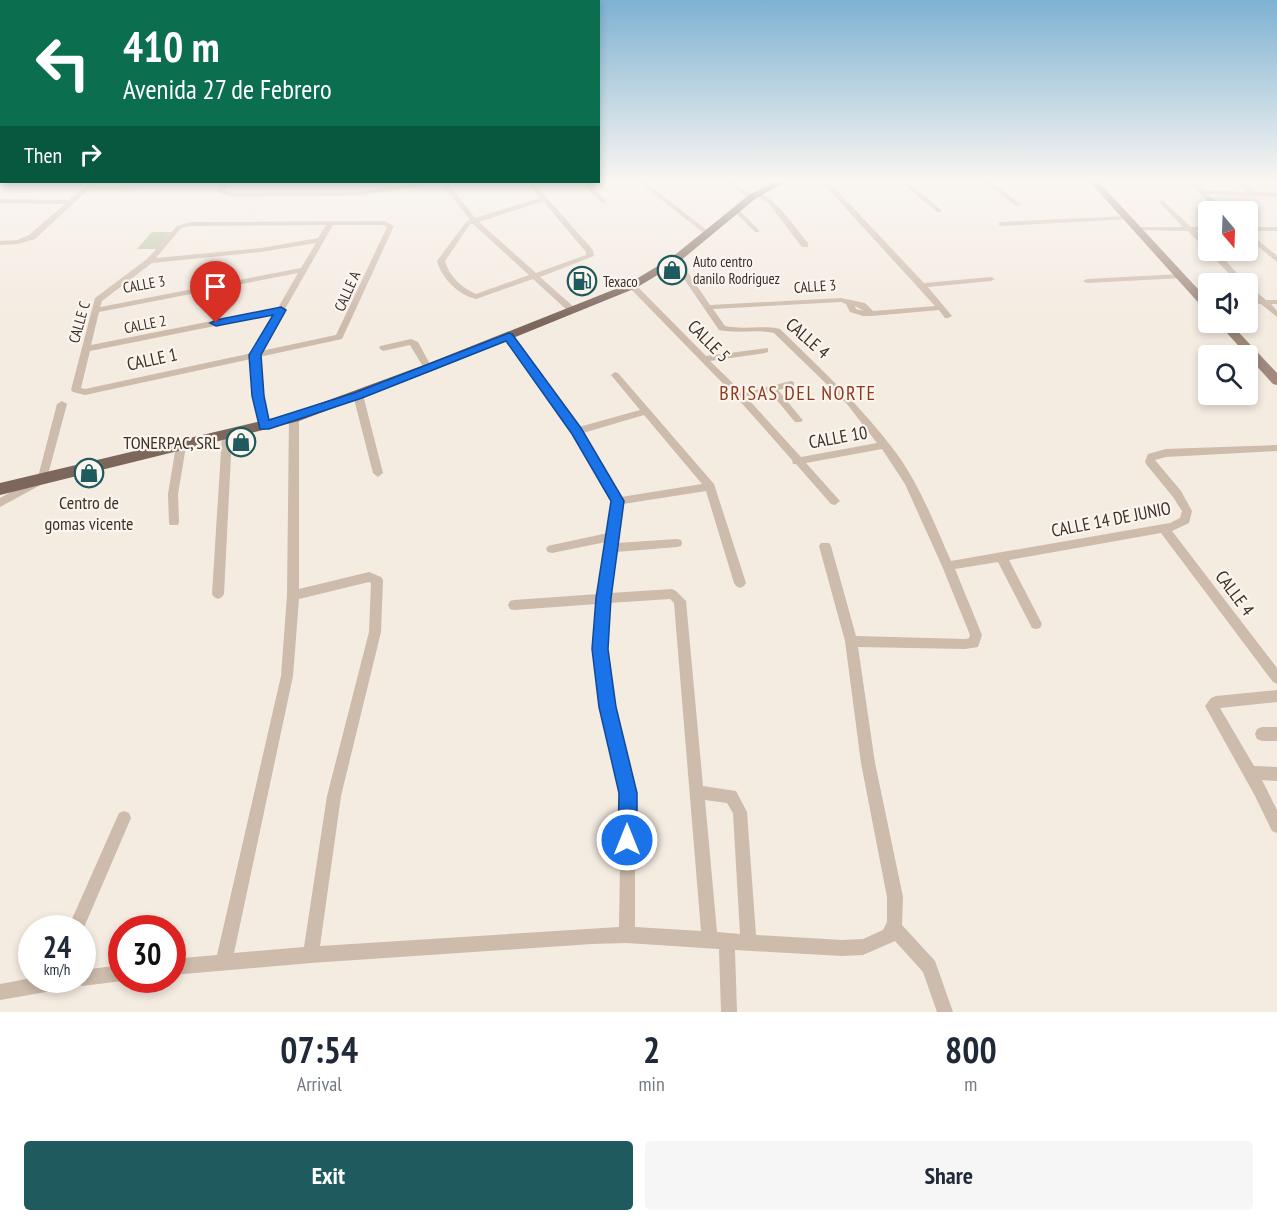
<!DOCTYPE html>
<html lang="en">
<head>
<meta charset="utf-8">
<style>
  :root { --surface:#fff; --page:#f6f6f7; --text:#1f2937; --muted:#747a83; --accent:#1f5a5e }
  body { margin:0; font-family:"PT Sans Narrow",sans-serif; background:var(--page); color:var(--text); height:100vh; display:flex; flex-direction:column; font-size:22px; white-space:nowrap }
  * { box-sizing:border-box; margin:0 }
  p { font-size:20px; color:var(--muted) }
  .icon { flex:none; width:33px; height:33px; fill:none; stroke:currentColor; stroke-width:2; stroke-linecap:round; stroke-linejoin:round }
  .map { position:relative; height:1012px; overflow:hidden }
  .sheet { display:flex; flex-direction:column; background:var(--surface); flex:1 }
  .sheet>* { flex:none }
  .top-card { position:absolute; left:0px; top:0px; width:600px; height:183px; box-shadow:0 3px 9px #0003; background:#0b6e4f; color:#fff; overflow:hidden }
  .needle { width:39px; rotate:161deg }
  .controls { position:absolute; left:1198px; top:201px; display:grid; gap:12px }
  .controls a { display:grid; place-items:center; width:60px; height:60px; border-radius:6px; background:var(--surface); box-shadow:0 3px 9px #0003; font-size:30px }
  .speed { position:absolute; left:18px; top:915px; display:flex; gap:12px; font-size:30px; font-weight:700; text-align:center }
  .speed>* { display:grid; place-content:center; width:78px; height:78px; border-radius:50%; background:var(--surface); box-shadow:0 3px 9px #0003; line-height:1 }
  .speed small { font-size:15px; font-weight:400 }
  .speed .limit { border:9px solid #d22; background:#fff; color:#111 }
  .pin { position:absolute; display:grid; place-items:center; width:51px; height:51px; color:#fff; margin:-62px -26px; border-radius:50% 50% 50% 0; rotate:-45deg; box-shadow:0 0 6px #0007 }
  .pin .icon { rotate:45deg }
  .me { position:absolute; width:66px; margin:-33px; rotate:0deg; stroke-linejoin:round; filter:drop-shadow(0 0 4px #0008) }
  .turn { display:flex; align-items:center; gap:21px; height:126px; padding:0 24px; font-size:27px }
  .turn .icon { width:78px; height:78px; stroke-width:2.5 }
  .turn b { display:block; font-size:42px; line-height:51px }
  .then { display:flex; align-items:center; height:57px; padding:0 24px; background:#0003; gap:12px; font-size:22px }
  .eta { display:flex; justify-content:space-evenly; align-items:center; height:102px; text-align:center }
  .eta b { font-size:36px; font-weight:800; line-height:42px }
  .action { display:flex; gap:12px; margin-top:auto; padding:12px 24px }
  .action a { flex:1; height:69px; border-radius:6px; background:var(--accent); color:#fff; font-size:24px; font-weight:800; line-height:69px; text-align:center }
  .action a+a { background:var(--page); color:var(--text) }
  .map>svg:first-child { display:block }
</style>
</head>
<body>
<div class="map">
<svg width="1277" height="1012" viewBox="0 0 1277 1012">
  <rect width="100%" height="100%" fill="#f4ebe1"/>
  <!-- green -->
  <path fill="#b8c4a0" d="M152,232H171L157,249H137Z"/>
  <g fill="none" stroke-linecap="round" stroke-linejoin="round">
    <!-- minor -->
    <g fill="#cdbbac" fill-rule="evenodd">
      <path d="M636,180H643L709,232V234H705Z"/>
      <path d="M721,180H729L755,197L750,198Z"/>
      <path d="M820,180H827L924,283L991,277L995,279L991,281L928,287L952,316L948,318H945L939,310L872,316H863L850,312L846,304L841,302L713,309L725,326C743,330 761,325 780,329C821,369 863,408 897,454C920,486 935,525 951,561L1170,523L1180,518L1182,511L1173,497L1146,464L1145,461L1148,454L1166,449L1277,445V451L1166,457L1155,460L1181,491L1192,511L1189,523L1172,531L1277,668V684L1273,682L1161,533L1009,560L1042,624L1040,628L1036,629L1032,628L998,562L955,569L982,635L978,647L965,649L858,647L875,763L903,897L902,925L935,961L953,1012H937L923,972L895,941L863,955L842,956L735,950L737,1012H721L719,949L627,943L592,944L311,963L172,975V959L217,955L281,676L287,595L289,418L294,415L299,418V589L369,572L381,577L383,580L381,632L341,796L320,946L619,927L621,793L601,707L594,649L597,604L514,610L510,609L508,605L510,601L514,600L598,594L606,542L552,553L548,552L546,549L548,546L552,545L608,533L613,501L573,433L505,336L509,333L512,334L579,427L640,410L611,375L615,372L618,373L714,484L746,583L744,586L740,588L736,586L734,583L706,491L623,504L617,543L677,539L681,540L682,543L681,546L677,547L616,552L610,593L672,589L676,591L686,601L703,786L736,791L747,812L756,935L842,940L863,939L883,930L887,922V897L861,763L845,641L819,546L821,543H829L831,546L856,636L965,639L969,638L970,635L942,566L905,484L882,449L806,463L840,501L835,505L831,504L796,464H793L792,460L738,399L628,286L629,284H635L706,356L768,348V352L765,353L710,361L743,393L791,381L794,382V386L778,390L801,418L803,420L801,422H795L770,392L747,398L801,457L877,443L847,404L774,333C756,329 738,334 719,330L671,260L678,258L710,305L841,298L865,303L873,311L935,306ZM855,306L864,311L856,309ZM644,415L702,484L621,497L583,433ZM369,582L371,583L369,632L327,796L304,947L234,953L293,676L299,599ZM670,599L674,603L701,931L635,927V793L615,707L606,649L609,603ZM705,800L727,803L733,813L740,934L717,932Z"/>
      <path d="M898,180H905L941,210V212H937Z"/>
      <path d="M981,180H988L1022,205L1017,206Z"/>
      <path d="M1186,180H1193L1204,190L1247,192L1234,180H1241L1256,192L1277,193V197L1208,194L1226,212H1219Z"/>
      <path d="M90,182H96L92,186L135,187L138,189L135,191L88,190L35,239L18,244L0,245V241L17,240L29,235L65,204L0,203V199L69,200Z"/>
      <path d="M223,182H229L224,190L232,193L361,192L403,184L449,182L448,183L475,218L540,198L527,182H533L593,250L594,256L540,277L575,308V312H569L533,279L476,299C459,295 442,279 437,261L466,222L470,220L442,184L403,188L361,196L232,197L219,193L218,190ZM543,201L586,252V255L536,273L479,222ZM470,224H473L529,275L476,294C462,288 449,276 445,261Z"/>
      <path d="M581,182H587L606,201V203H602Z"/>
      <path d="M755,193C773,193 796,229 808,243V247H802L769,204L755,195Z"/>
      <path d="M1162,200L1191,227H1209V231H1196L1209,244V250H1216L1247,284H1239L1188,231L1136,230V228L1138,227H1183L1160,203L1159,202Z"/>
      <path d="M734,209H738L759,230V232H755L734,211Z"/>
      <path d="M1129,216L1132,218L1131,219L1001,226L998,224L1001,222Z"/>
      <path d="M384,221L394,226L342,339L259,357L263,396L270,426L268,428L265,429L260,426L253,396L251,359L85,395L73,392L71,390L95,298L147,259L177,226L191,222ZM326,225L318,238L261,248L156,258L181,228L191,226ZM333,225H383L387,227L336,335L261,351ZM316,243L301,268L100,307L102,301L152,263L261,252ZM298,273L278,308L91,345L99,312ZM275,314L252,353L85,389L81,388L90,351Z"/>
      <rect x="1248" y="227" width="29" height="4"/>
      <path d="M1248,232L1277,256V262L1248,238Z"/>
      <path d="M1180,274L1184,276L1183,278L1087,283L1083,281L1087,279Z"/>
      <path d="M1248,285L1266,300H1277V304H1271L1277,311V317L1261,304H1248V300H1257L1248,291Z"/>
      <path d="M411,339L418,342L432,368L431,370H425L410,345L383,351L379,348L380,346Z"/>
      <path d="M358,392L363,395L383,473L378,477L373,473L353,395Z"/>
      <path d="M62,401L67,404L46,482L0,507V498L38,477L57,404Z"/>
      <path d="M227,432L232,435L224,594L222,597L218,599L214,597L212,594L222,435Z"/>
      <path d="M181,443L186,446L178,494L179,522L178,525H170L169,522L168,494L176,446Z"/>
      <path d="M1277,690V702L1220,708L1254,766L1277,767V781L1262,780L1277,810V833L1272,831L1255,796L1205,706L1211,698L1216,696Z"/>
      <path d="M1262,727H1277V741H1262L1257,739L1255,734L1257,729Z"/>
      <path d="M124,811L129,813L131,818L82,932V928H68L119,813Z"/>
      <path d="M122,965V980H126L122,981L82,986L76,983L75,986L69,988L0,1000V984L32,978L82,980V970Z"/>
    </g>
    <!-- secondary -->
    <g fill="#a18a7d" fill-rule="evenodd">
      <path d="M1088,180H1097L1209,301V311L1205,310Z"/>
      <path d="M1217,322H1229L1277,373V385L1273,384Z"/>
    </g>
    <!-- primary -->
    <path fill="#7d675c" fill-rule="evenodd" d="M778,180H789L755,199L679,262L636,288L432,371L299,421L0,495V483L291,414L424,365L628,284L671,258L749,195Z"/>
  </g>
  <!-- sky -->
  <linearGradient id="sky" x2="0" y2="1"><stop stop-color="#7eb2d2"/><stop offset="0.56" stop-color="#faf6f2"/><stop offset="1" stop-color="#faf6f2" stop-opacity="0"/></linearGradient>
  <rect width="1277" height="322" fill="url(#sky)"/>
  <!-- route -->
  <path fill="#1a73e8" stroke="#114b97" stroke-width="1.5" d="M281,307L286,310L261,355L264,396L269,420L354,393L509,333L512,334L581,428L624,501L611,598L608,649L616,707L637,793V840L634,847L627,850L621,847L618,840L619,793L599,707L592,649L596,598L611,501L572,434L506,341L362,398L269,429H260L252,396L249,355L273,315L216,326L210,323L216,320Z"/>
  <!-- icons -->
  <defs>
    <g id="shop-ring" transform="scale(1.5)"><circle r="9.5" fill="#fbf5ee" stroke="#1f5a5e" stroke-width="1.5"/><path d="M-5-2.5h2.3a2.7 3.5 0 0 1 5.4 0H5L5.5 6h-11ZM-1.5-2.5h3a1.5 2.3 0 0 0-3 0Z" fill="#1f5a5e"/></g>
    <g id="fuel-ring" transform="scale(1.5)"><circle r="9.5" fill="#fbf5ee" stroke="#1f5a5e" stroke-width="1.5"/><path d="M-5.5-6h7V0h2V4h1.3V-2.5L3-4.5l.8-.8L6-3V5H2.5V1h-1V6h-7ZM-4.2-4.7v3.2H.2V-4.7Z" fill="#1f5a5e"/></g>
  </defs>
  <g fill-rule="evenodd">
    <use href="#shop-ring" x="672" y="270"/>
    <use href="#fuel-ring" x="582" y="281"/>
    <use href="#shop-ring" x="241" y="442"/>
    <use href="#shop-ring" x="89" y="473"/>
  </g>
  <g text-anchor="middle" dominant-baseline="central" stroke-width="4.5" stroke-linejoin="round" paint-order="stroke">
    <!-- far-poi labels -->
    <g font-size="15" fill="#3b302b" stroke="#fbf5ee" text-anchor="start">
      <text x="693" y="261">Auto centro<tspan x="693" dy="17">danilo Rodriguez</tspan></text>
      <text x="603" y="281">Texaco</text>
    </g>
    <!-- far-street labels -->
    <g font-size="15" fill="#3b302b" stroke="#fbf5ee">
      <text transform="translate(144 284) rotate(-10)">CALLE 3</text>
      <text transform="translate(815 286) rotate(-4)">CALLE 3</text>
      <text transform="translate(347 291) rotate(-66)">CALLE A</text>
      <text transform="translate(79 322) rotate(-74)">CALLE C</text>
      <text transform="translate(145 324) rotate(-11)">CALLE 2</text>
    </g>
    <!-- street labels -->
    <g font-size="18" fill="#3b302b" stroke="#fbf5ee">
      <text transform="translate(808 338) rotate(41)">CALLE 4</text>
      <text transform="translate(709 341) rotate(45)">CALLE 5</text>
      <text transform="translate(152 359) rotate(-12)">CALLE 1</text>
      <text transform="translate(838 437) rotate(-10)">CALLE 10</text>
      <text transform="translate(1111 519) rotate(-11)">CALLE 14 DE JUNIO</text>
      <text transform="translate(1235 593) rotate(53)">CALLE 4</text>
    </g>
    <!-- poi labels -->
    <g font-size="18" fill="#3b302b" stroke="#fbf5ee" text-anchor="end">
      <text x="220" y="442">TONERPAC, SRL</text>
      <text x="89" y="502" text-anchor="middle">Centro de<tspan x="89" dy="21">gomas vicente</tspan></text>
    </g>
    <!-- neighbourhood labels -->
    <g font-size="20" letter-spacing="1.5" fill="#8c3b22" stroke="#fbf5ee">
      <text x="798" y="393">BRISAS DEL NORTE</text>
    </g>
  </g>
</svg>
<div class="controls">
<a><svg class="needle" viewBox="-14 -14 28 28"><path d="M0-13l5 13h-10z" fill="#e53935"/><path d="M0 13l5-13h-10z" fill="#747a83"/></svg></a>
<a><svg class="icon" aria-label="sound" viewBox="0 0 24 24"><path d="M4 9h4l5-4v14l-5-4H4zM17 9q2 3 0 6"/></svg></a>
<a><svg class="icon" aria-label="search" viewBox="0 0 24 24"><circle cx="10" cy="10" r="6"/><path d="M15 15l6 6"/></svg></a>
</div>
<div class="speed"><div>24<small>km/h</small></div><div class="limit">30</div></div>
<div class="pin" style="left:216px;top:323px;background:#d93025"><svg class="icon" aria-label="arrive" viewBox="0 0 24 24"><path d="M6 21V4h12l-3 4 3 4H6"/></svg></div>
<svg class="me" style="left:627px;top:840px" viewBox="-20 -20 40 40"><circle r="17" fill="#1a73e8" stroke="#fff" stroke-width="3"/><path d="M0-11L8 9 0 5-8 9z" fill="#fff"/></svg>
<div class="top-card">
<div class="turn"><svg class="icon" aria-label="left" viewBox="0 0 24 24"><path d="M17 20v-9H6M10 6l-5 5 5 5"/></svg><div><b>410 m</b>Avenida 27 de Febrero</div></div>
<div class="then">Then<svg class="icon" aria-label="right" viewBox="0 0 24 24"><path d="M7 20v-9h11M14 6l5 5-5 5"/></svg></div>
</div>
</div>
<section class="sheet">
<div class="eta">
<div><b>07:54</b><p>Arrival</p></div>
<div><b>2</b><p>min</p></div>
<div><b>800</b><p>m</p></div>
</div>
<div class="action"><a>Exit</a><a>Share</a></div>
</section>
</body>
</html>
